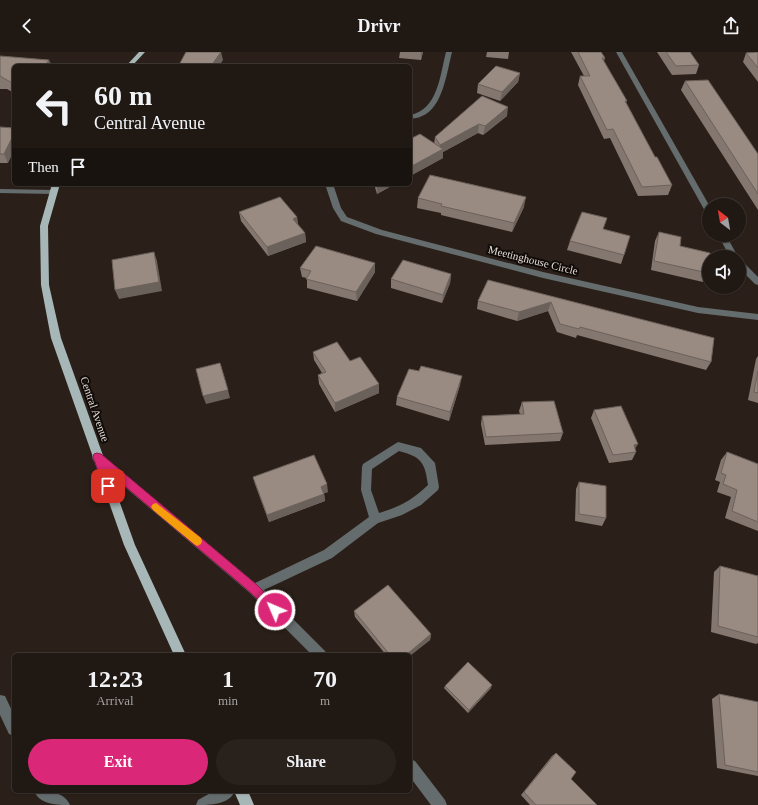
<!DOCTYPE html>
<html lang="en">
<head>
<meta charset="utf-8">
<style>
  :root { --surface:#201813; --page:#28211c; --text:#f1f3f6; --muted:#a2a0a0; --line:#3d3733; --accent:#db2777 }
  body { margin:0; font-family:"Times New Roman",serif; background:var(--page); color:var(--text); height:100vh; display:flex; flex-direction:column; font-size:15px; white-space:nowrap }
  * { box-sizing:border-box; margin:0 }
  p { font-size:13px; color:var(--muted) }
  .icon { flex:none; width:22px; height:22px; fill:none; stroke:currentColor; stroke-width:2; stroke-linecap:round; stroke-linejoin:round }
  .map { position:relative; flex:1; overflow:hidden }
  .side { position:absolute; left:12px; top:601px; width:400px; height:140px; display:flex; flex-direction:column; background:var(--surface); border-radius:6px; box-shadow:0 1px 3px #0004,0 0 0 1px var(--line) }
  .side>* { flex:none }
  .hud { position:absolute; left:12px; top:12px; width:400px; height:122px; border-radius:6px; box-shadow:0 1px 3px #0004,0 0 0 1px var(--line); background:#201813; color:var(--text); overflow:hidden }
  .needle { width:26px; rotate:329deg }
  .controls { position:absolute; left:702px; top:146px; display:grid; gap:8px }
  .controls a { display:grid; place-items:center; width:44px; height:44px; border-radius:50%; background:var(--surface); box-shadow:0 1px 3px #0004,0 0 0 1px var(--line); font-size:20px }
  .pin { position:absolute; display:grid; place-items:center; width:34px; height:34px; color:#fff; margin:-17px; border-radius:8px; box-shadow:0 2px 6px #0006 }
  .me { position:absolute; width:44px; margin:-22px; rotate:315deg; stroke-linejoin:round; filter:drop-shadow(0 0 3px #0008) }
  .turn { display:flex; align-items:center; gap:14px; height:84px; padding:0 16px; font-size:18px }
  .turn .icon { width:52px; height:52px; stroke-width:2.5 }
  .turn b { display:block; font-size:28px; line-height:34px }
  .then { display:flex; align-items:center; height:38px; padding:0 16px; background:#0003; gap:8px; font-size:15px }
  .eta { display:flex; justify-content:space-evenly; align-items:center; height:68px; text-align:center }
  .eta b { font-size:24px; font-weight:700; line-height:28px }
  .cta { display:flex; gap:8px; margin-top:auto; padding:8px 16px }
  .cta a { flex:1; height:46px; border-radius:24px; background:var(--accent); color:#fff; font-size:16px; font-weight:700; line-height:46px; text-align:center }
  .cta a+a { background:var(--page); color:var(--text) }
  header { display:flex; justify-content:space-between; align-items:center; height:52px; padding:0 16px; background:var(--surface); font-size:18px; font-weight:700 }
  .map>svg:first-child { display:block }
</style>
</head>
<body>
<header><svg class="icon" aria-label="back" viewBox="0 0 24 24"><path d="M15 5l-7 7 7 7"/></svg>Drivr<svg class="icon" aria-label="share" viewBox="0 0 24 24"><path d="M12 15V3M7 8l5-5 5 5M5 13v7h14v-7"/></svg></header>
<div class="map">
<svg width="758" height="753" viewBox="0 0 758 753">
  <rect width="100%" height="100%" fill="#2b2019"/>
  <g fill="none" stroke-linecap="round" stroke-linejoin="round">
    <!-- minor -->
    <g fill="#656c6d" fill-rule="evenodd">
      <path d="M446,0H452C447,19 443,56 422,64C419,66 414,66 410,67V63C438,58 440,23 446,0Z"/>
      <path d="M616,0H622L709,153V161L705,159Z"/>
      <path d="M325,132H333L341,156L347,165L382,178L543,220L698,255L758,262V268L698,261L543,226L376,182L341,169L333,156Z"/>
      <path d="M0,137L53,138L57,140L53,142L0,141Z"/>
      <path d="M718,183H726L738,205H730Z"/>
      <path d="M739,208L742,209L758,225V233L755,232L739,216Z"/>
      <path d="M398,390L421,396L435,411L439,435L438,438L421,453L402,463L378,471L332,506L264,538L325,599L327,603H312L250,541L93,408L92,405L93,402L97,401L101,402L255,531L324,498L369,465L361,438L362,415L363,412ZM399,399C422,405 425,411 428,433C412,448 400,455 379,461L371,438L372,417Z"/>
      <path d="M0,643L5,644L14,663V684L9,682L0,663Z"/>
      <path d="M410,707L415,709L445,748L447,753H431L410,725Z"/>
      <path d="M34,739C47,739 64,739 70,753C57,753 40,753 34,739Z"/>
      <path d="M214,739H235C229,753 210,753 196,753L198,748Z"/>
    </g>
    <!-- major -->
    <g fill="#a7b7b7" fill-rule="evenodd">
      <path d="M139,0H145L132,14H126Z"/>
      <path d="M52,132H60L48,174L49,233L61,286L135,493L186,603H174L124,493L51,286L41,233L40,174Z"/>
      <path d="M234,739H248L254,753H240Z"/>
    </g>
  </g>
  <!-- wall -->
  <g fill="#847770">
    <path d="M400,0H423L421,8L399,6Z"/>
    <path d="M487,0H509L508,7L486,5Z"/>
    <path d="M571,0H601L605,6L604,9L627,49L626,50L655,105L672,133L668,143L638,144L610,86L604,87L578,33L580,24H584Z"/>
    <path d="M657,0H690L699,13L696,22L672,23Z"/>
    <path d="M758,0V30L743,10L746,1Z"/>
    <path d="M0,4L14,14V41L7,37H0Z"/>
    <path d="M520,21L518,30L500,49L477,41L478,32Z"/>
    <path d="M685,29L758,102V158L681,38Z"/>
    <path d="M482,44L507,64L483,83L478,81L443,100V106L410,124V87L434,92L435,85Z"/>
    <path d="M0,75L8,111H0Z"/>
    <path d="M374,132H395L377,142Z"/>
    <path d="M418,146L524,155L512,180L441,163V161L417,156Z"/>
    <path d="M239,160L297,165L298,172L305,181L306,190L268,204L241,169Z"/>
    <path d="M604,177L624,203L621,212L567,198L570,189Z"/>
    <path d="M659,180L680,194L708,221L703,230L651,218L655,189Z"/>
    <path d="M375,211V220L357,249L307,236V226L302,225L300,216Z"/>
    <path d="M451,222L450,231L442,251L391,236V227Z"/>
    <path d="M488,228L714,286L711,310L706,318L577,283L576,286L557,280L548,259L517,269L477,257L478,249Z"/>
    <path d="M313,300L379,341L335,360L319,332L318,323L322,321L314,308Z"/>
    <path d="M758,304V351L748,348L756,307Z"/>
    <path d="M460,333L449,369L396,353L397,345Z"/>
    <path d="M522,350L563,381L560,389L485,393L481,372L482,364L520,362L519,359Z"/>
    <path d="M594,358L635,397L636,400L632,408L609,411L591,366Z"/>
    <path d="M727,400L758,412V479L725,466L731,445L717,440L720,430L715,428L721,408Z"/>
    <path d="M253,425L328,440L324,441L325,449L269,470L255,432Z"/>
    <path d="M579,430L606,466L602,474L575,469L576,437Z"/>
    <path d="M720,514L758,524V591L756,592L711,580L714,520Z"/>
    <path d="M354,559L431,582L430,588L410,603H386L355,565Z"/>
    <path d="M445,634L491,636L468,661L444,636Z"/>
    <path d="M719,642L758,650V724L717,716L712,647Z"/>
    <path d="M556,701L571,727L597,753H530L521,743L552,704Z"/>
  </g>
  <!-- shaded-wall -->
  <g fill="#6b615b">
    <path d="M221,0L223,8L219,14H211Z"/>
    <path d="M421,0H423L421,8Z"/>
    <path d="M49,8L52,14H45Z"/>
    <path d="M520,21L518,30L500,49L502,40Z"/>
    <path d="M508,55L507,64L483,83L485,74Z"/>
    <path d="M479,72L478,81L443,100V106L410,124V115L440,99V93Z"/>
    <path d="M14,82V99L8,111L4,102Z"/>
    <path d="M378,132H395L377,142V133Z"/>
    <path d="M526,145L524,155L512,180L514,171Z"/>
    <path d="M297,165L298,174L293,167Z"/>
    <path d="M305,181L306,190L268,204L267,195Z"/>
    <path d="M154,200L157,209L162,239L119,247L115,238Z"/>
    <path d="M375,211V220L357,249L356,240Z"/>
    <path d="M451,222L450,231L442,251L443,243Z"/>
    <path d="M551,250L548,259L517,269L519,260Z"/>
    <path d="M462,324L460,333L449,369L450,360Z"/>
    <path d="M379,332V341L335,360V351Z"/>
    <path d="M228,338L230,346L206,352L203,344Z"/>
    <path d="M638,392L633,400L634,393Z"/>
    <path d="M327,432L328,440L322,442L321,435Z"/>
    <path d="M324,442L325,449L269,470L267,463Z"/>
    <path d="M431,582L430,588L410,604V603H406Z"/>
    <path d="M492,633L491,636L468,661L469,658Z"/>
  </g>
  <!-- building -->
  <g fill="#998a82" stroke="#6b615b">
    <path d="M186,0H221L211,14H171L172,12L179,13Z"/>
    <path d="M578,0H601L605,6H602L627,49H625L655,105H657L672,133L642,135L613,77L607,78L580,24H590Z"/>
    <path d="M666,0H690L699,13L676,14Z"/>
    <path d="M758,0V16L746,1Z"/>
    <path d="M0,4L49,8L45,14H14V32L0,24Z"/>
    <path d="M496,14L520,21L502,40L478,32Z"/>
    <path d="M708,28L758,102V142L685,29Z"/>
    <path d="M482,44L508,55L485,74L479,72L440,93L435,85Z"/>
    <path d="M0,75L14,76V82L4,102H0Z"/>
    <path d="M420,82L443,97L410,115V87Z"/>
    <path d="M430,123L526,145L514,171L441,154L442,152L418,146Z"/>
    <path d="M280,145L297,165L293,167L305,181L267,195L239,160Z"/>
    <path d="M582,160L607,166L603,177L630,184L624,203L570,189Z"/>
    <path d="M659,180L681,185L680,194L710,201V205H709V212L708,221L654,209Z"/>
    <path d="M316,194L375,211L356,240L306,227L311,219L300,216Z"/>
    <path d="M154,200L159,230L115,238L112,208Z"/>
    <path d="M403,208L451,222L443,243L391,227Z"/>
    <path d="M488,228L714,286L711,310L580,275L579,277L560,272L551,250L519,260L478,249Z"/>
    <path d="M337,290L350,309L360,305L379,332L335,351L318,323L326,320L313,300Z"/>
    <path d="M220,311L228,338L203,344L196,317Z"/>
    <path d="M421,314L462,324L450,360L397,345L409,317L419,319Z"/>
    <path d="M758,319V341L754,340Z"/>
    <path d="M554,349L563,381L486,385L482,364L524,362L522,350Z"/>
    <path d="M621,354L638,392L634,393L636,400L613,403L594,358Z"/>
    <path d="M727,400L758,412V470L732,459L737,438L723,432L726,423L721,421Z"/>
    <path d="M314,403L327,432L321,435L324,442L267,463L253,425Z"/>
    <path d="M579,430L606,434V466L579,462Z"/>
    <path d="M720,514L758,524V585L718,574Z"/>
    <path d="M388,533L431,582L406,603H390L354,559Z"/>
    <path d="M468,610L492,633L469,658L445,634Z"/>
    <path d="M719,642L758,650V720L725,713Z"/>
    <path d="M556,701L576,720L571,727L597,753H536L524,740Z"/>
  </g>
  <!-- route -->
  <path fill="#db2777" stroke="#8e194d" d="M97,401L101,402L257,533L279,555L281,558L279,562L275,563L272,562L250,540L107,419L113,434L112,437L108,439L105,437L93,405L94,402Z"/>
  <!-- slow -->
  <path fill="#f59e0b" d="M156,451L201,486L202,489L201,492L197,494L194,492L153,458L151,455L153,452Z"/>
  <g text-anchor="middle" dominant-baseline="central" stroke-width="4" stroke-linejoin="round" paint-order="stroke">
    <!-- street labels -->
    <g font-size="11" fill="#e6deda" stroke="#100b08">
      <text transform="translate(533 208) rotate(14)">Meetinghouse Circle</text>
      <text transform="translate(95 357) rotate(71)">Central Avenue</text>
    </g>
  </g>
</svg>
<div class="controls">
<a><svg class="needle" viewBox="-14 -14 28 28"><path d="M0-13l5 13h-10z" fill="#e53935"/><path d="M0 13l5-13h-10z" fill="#a2a0a0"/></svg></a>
<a><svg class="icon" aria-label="sound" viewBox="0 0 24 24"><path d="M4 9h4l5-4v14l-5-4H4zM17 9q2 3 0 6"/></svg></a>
</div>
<div class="pin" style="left:108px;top:434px;background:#d93025"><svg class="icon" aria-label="arrive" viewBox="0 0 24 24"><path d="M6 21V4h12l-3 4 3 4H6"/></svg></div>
<svg class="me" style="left:275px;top:558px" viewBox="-20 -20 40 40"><circle r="17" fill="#db2777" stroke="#fff" stroke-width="3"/><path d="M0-11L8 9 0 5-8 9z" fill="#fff"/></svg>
<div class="hud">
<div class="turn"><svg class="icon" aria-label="left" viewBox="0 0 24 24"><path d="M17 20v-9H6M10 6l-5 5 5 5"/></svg><div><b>60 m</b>Central Avenue</div></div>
<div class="then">Then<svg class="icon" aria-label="arrive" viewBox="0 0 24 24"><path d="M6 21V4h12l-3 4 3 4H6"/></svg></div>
</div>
<section class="side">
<div class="eta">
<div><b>12:23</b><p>Arrival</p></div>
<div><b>1</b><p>min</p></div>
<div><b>70</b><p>m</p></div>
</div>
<div class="cta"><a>Exit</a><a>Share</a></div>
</section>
</div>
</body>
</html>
